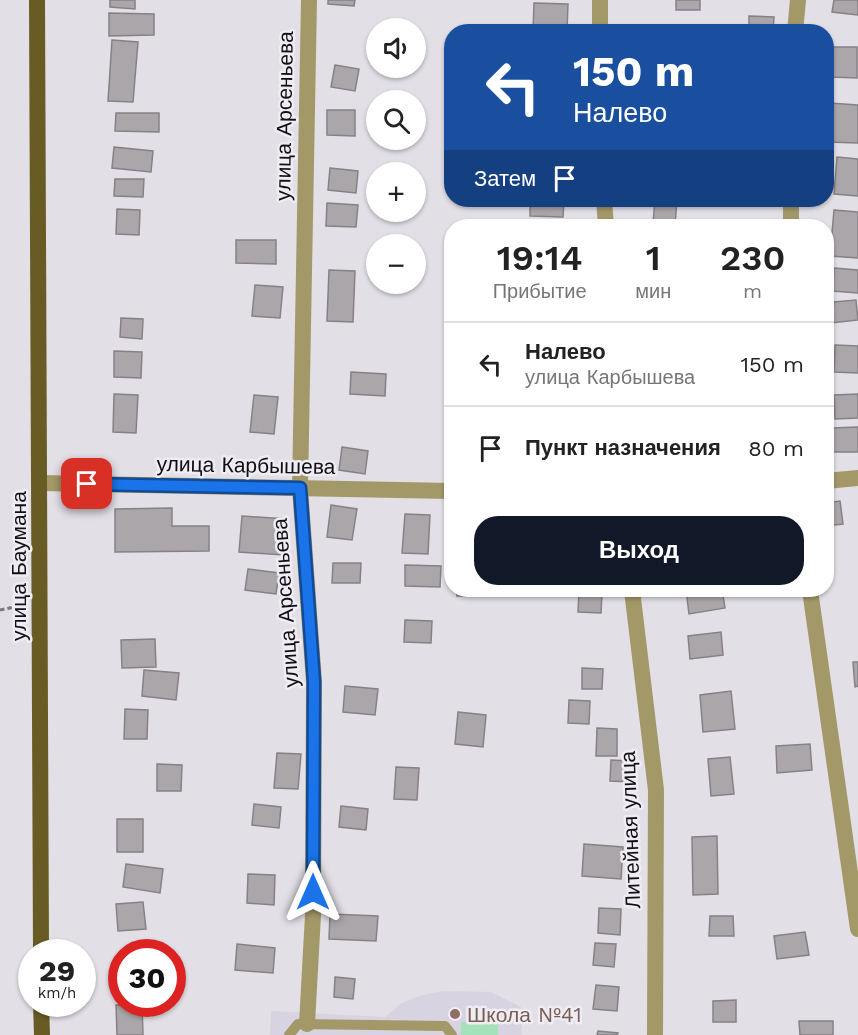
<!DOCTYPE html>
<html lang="ru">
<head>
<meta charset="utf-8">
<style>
  :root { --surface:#fff; --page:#f6f6f6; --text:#222; --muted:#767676; --line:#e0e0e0; --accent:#111827 }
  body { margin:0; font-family:"Work Sans",sans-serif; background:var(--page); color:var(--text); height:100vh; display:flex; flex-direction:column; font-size:22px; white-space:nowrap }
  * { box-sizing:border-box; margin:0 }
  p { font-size:20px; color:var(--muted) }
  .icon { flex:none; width:33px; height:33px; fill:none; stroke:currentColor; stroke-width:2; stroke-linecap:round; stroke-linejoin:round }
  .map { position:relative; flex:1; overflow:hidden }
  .sheet { position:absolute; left:444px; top:219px; width:390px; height:378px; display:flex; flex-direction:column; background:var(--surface); border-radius:24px; box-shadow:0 2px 4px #0004 }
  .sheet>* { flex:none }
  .banner { position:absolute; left:444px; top:24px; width:390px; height:183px; border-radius:24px; box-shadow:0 2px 4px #0004; background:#1a4fa0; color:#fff; overflow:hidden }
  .buttons { position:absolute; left:366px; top:18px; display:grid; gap:12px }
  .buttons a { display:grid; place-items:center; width:60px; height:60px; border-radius:50%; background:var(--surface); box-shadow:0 2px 4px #0004; font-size:30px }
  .speed { position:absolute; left:18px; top:939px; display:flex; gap:12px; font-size:30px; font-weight:700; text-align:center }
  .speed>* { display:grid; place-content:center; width:78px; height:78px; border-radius:50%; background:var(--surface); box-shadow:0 2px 4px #0004; line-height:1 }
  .speed small { font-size:15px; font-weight:400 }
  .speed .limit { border:9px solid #d22; background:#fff; color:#111 }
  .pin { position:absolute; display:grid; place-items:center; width:51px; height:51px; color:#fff; margin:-26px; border-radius:12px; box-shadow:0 3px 9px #0006 }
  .me { position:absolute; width:66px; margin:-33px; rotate:0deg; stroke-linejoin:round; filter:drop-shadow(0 0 4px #0008) }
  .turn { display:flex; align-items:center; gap:21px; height:126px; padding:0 30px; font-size:27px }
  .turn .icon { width:78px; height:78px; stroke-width:2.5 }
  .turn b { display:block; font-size:42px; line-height:51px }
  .then { display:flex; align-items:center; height:57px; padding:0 30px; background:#0003; gap:12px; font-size:22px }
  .eta { display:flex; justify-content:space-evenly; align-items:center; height:102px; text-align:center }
  .eta b { font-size:36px; font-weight:600; line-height:42px }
  .cta { display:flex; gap:12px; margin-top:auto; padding:12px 30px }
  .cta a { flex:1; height:69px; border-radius:24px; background:var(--accent); color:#fff; font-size:24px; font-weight:600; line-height:69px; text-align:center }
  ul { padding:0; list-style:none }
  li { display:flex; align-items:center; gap:18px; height:84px; padding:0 30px; border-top:2px solid var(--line) }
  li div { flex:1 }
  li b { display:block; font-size:22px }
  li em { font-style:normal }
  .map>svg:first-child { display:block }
</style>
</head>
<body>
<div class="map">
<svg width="858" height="1035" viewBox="0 0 858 1035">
  <rect width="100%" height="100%" fill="#e2dfe6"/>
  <!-- built -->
  <path fill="#d8d3e0" d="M442,991L491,992L521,1007L522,1035H270L271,1011L385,1017L400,1004L419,996Z"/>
  <!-- green -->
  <path fill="#a5e1bb" d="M498,1021V1035H461V1022Z"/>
  <!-- building -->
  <g fill="#aba6aa" stroke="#878186" stroke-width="1.5">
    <path d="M110,0H135V9L110,7Z"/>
    <path d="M328,0H355L354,6L328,4Z"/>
    <rect x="676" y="0" width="24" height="10"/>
    <path d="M834,0H858V15L832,12Z"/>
    <path d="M534,3L568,4L567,32H533Z"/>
    <path d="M109,13L154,14V35L109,36Z"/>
    <path d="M749,16L774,17L773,32H749Z"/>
    <rect x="652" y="30" width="43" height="2"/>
    <path d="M112,40L138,42L133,102L108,101Z"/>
    <path d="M832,47H857V78L831,77Z"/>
    <path d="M335,65L359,69L355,91L331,87Z"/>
    <path d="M830,103L858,105V143L828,142Z"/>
    <path d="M327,110H355V136L327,135Z"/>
    <path d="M116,113H159V132L115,131Z"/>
    <path d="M114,147L153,151L151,172L112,168Z"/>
    <path d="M837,157L858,159V196L834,194Z"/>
    <path d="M330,168L358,171L356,193L328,190Z"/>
    <path d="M115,179H144L143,197L114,196Z"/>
    <path d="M530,200H564L563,217L530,216Z"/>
    <path d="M655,200H677L675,225L653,223Z"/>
    <path d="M327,203L358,205L356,227L326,226Z"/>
    <path d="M117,209L140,210L139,235L116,234Z"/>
    <path d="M834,210L858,212V258L830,256Z"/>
    <path d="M236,240H276V264L236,263Z"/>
    <path d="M834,268L858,270V293L833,291Z"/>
    <path d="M329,270L355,271L353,322L327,321Z"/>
    <path d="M255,285L283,287L280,318L252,316Z"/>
    <path d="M856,300L858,320L831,323L834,302Z"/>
    <path d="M121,318L143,319L142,339L120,337Z"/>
    <path d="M835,345L858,346V373L834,372Z"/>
    <path d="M114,351L142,352L141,378L114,377Z"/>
    <path d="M351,372L386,374L385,396L350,394Z"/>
    <path d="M114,394L138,395L136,433L113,432Z"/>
    <path d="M858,394V418L835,419L834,395Z"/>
    <path d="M254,395L278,397L274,434L250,432Z"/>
    <path d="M858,427V452H832V428Z"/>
    <path d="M342,447L368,451L365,474L339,470Z"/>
    <path d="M840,501L843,524L826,526V503Z"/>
    <path d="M331,505L357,509L352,540L327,537Z"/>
    <path d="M172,508V526H209V551L115,552V509Z"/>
    <path d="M405,514L430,515L428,554L402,553Z"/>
    <path d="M242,516L287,519L284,555L239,552Z"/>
    <path d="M333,563H361L360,583H332Z"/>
    <path d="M405,565L441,566L440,587L405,586Z"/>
    <path d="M248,569L279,573L276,594L245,590Z"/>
    <rect x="457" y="590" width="33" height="6"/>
    <path d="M686,590H722L725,608L689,614Z"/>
    <path d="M579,592L602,593L601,613L578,612Z"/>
    <path d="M405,620L432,621L431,643L404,642Z"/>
    <path d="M721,632L723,655L690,659L688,636Z"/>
    <path d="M155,639L156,667L122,668L121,640Z"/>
    <path d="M853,662H858V686L855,687Z"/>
    <path d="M582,668L603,669L602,689H582Z"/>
    <path d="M144,670L179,673L176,700L142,696Z"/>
    <path d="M345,686L378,689L375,715L343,712Z"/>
    <path d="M731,691L735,729L703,732L700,695Z"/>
    <path d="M569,700L590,701L589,724L568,723Z"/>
    <path d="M125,709L148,710L147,739H124Z"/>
    <path d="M458,712L486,715L483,747L455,744Z"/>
    <path d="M597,728L617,729V756H596Z"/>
    <path d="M810,744L812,770L777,773L776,746Z"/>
    <path d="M277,753L301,754L298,789L274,788Z"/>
    <path d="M730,757L734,794L711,796L708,759Z"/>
    <path d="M611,760L630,761L629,782L610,781Z"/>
    <path d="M157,764L182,765L181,791H157Z"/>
    <path d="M396,767L419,768L417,800L394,799Z"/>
    <path d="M254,804L281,807L279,828L252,825Z"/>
    <path d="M341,806L368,809L366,830L339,827Z"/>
    <rect x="117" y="819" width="26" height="33"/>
    <path d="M717,836L718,894L693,895L692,837Z"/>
    <path d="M584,844L623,847L621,879L582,876Z"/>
    <path d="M126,864L163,869L160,893L123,887Z"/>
    <path d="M248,874L275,875L274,905L247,903Z"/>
    <path d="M143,902L146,929L118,931L116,904Z"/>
    <path d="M599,908L621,909L620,935L598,933Z"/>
    <path d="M330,914L378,916L376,941L329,939Z"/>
    <path d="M710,916H733L734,936H709Z"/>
    <path d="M805,932L809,955L777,959L774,936Z"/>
    <path d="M595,943L616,944L614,967L593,965Z"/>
    <path d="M237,944L275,948L273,973L235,970Z"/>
    <path d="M335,977L355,979L353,999L334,997Z"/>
    <path d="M596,985L619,987L617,1011L593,1009Z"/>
    <path d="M736,1000V1022H713V1001Z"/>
    <path d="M116,1005H142L143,1035H117Z"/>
    <path d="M799,1021H833V1035H800Z"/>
    <path d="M598,1031L618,1033L617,1035H597Z"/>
  </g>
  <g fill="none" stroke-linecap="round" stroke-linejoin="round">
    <!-- path -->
    <path stroke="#79777b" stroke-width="3" stroke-dasharray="4.5 3" stroke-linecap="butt" d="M0,610L24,605"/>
    <!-- service -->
    <path stroke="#a39868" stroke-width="10" d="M289,1035L298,1024L445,1026L452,1035"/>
    <!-- minor -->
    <g stroke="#a39868" stroke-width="16">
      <path d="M600,0V32"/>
      <path d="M795,32L798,0"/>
      <path d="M604,200L606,226"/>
      <path d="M791,226V200"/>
      <path d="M826,481L858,478"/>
      <path d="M40,483L452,491"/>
      <path d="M632,590L656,790L655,1035"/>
      <path d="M810,590L858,929"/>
      <path d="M307,1024L313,915L314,682L300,488L309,0"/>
    </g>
    <!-- primary -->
    <g stroke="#685c24" stroke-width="16">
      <path d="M37,0L41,952"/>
      <path d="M41,1004L42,1035"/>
    </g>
  </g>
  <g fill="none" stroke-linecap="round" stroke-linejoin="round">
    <!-- route casing -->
    <g stroke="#114b97" stroke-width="15">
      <path id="route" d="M87,484L300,488L314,682L313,892"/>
    </g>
    <!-- route -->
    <use href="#route" stroke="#1a73e8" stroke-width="10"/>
  </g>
  <!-- markers -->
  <circle fill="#8d6e63" stroke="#efedf3" stroke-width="2" cx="455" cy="1014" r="6"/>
  <g text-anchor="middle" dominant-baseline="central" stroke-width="5" stroke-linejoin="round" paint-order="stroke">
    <!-- street labels -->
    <g font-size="21" fill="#100f11" stroke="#efedf3">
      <text transform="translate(284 116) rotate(-89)">улица Арсеньева</text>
      <text transform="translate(246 465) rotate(1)">улица Карбышева</text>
      <text transform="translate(18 566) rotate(-90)">улица Баумана</text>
      <text transform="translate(285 603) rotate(-94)">улица Арсеньева</text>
      <text transform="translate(630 830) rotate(-92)">Литейная улица</text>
    </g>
    <!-- education labels -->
    <g font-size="21" fill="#785e54" stroke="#efedf3" text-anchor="start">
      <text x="467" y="1014">Школа №41</text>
    </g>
  </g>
</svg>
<div class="buttons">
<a><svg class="icon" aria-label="sound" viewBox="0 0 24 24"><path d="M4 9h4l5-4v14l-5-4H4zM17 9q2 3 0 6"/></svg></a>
<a><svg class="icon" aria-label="search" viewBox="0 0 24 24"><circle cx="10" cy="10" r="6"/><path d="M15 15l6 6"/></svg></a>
<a>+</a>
<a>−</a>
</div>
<div class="speed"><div>29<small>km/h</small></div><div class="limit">30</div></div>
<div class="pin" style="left:87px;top:484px;background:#d93025"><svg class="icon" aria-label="arrive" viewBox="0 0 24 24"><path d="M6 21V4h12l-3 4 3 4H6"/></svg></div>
<svg class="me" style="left:313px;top:892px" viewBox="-20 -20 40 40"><path d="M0-17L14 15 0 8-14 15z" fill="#1a73e8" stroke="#fff" stroke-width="4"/></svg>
<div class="banner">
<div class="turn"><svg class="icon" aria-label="left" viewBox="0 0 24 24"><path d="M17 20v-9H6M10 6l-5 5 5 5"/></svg><div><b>150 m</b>Налево</div></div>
<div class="then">Затем<svg class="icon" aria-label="arrive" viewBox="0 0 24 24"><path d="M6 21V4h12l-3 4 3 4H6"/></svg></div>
</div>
<section class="sheet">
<div class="eta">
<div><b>19:14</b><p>Прибытие</p></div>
<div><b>1</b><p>мин</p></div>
<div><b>230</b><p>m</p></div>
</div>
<ul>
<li><svg class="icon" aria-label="left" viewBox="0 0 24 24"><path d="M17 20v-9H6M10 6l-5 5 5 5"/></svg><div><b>Налево</b><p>улица Карбышева</p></div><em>150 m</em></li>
<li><svg class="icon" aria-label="arrive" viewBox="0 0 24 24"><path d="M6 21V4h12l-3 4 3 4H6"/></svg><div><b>Пункт назначения</b></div><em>80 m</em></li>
</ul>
<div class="cta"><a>Выход</a></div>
</section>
</div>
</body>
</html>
